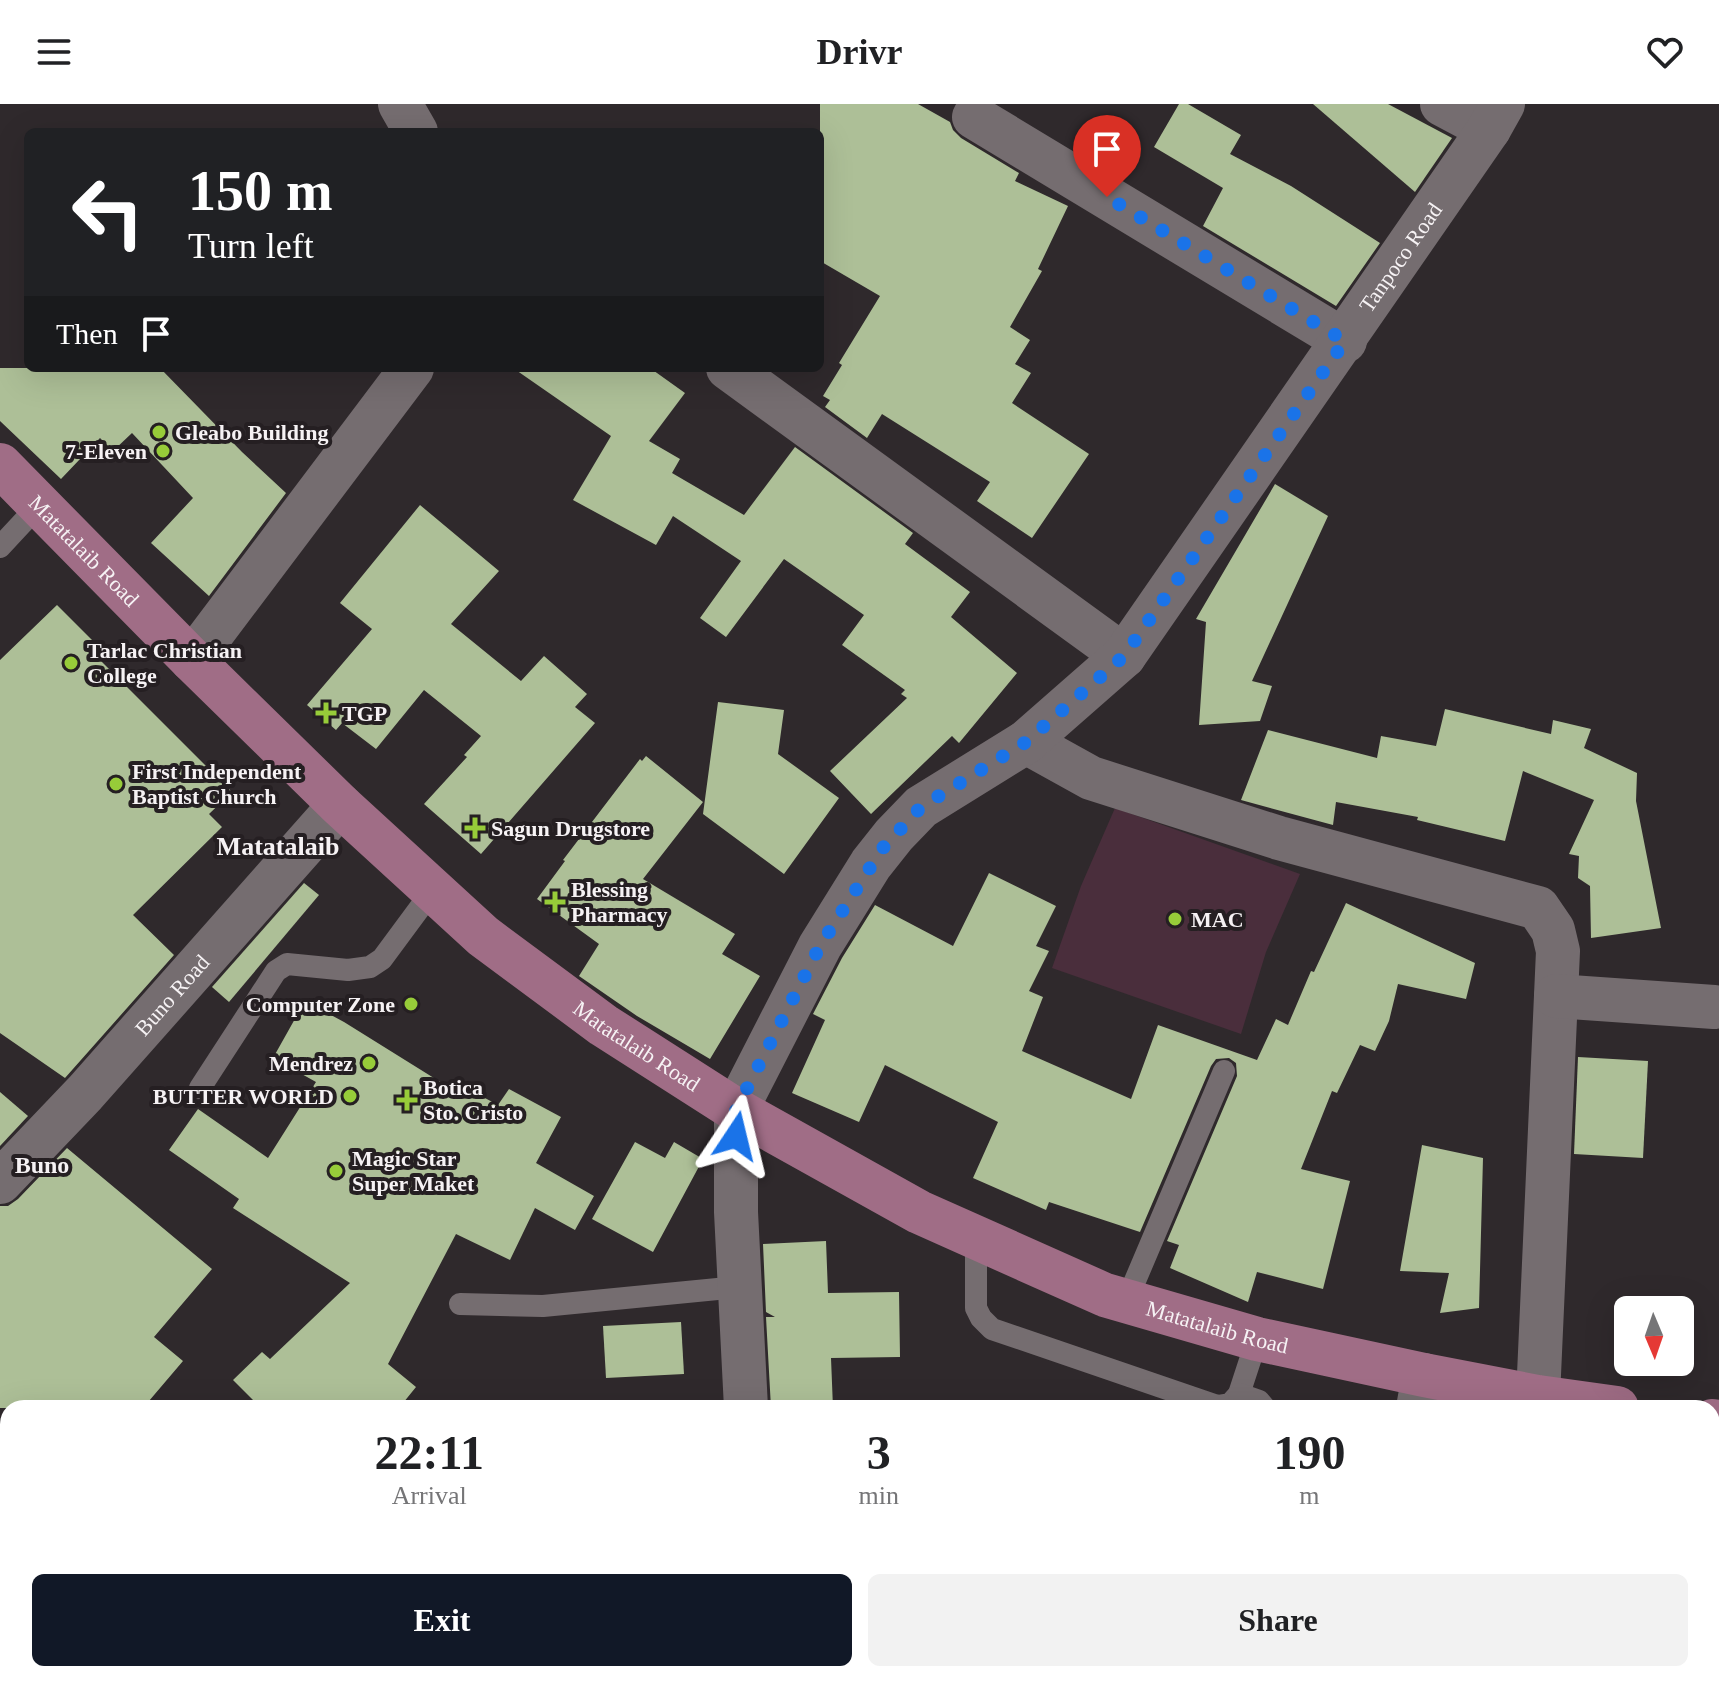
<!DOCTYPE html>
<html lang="en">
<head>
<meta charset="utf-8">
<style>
  :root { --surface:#fff; --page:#f2f2f2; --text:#202124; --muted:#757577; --accent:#111827 }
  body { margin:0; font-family:Georgia,serif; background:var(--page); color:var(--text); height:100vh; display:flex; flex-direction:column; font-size:30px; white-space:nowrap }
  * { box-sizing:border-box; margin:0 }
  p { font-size:26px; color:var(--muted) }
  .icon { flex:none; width:44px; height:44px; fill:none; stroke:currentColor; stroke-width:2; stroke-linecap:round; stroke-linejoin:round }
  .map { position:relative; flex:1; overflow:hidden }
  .side { position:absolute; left:0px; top:1296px; width:1720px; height:282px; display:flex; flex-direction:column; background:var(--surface); border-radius:24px 24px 0 0; box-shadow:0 8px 32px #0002 }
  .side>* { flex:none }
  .banner { position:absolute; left:24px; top:24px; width:800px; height:244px; border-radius:12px; box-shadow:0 8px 32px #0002; background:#202124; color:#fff; overflow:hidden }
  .needle { width:52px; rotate:178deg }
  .tools { position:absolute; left:1614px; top:1192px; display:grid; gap:16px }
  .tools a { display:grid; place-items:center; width:80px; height:80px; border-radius:12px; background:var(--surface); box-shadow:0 8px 32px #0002; font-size:40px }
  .pin { position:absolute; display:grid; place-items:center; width:68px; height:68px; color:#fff; margin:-82px -34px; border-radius:50% 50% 50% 0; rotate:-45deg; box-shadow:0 0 8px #0007 }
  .pin .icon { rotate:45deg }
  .me { position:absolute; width:88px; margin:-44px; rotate:10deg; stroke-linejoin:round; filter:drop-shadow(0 0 6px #0008) }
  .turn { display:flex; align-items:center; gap:28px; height:168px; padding:0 32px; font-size:36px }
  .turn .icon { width:104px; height:104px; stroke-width:2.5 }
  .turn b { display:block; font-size:56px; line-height:68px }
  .then { display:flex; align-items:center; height:76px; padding:0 32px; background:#0003; gap:16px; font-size:30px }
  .eta { display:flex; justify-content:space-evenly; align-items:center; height:136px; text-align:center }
  .eta b { font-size:48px; font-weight:700; line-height:56px }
  .action { display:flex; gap:16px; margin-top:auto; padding:16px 32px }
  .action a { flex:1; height:92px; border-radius:12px; background:var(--accent); color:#fff; font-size:32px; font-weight:700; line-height:92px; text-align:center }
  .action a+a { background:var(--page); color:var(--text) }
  header { display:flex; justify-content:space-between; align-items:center; height:104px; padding:0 32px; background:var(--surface); font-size:36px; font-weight:700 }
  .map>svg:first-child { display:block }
</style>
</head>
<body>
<header><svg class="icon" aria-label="menu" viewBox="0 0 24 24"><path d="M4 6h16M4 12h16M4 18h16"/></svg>Drivr<svg class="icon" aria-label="heart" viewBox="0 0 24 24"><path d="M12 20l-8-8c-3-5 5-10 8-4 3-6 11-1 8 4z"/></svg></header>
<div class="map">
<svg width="1719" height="1577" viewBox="0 0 1719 1577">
  <rect width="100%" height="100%" fill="#2f292c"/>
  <!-- green -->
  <path fill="#4a2e3c" d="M1115,704L1300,770L1266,848L1241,930L1052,864L1081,782Z"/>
  <!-- building -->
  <g fill="#adbf97">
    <path d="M820,0H918L950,18L953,26L961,34L1019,69L1015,77L1068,102L1038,165L1042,167L1010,223L1030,236L1015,260L1031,269L1012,299L1089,350L1032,434L977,397L990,378L882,310L867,334L825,303L830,296L823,292L842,261L839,259L880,192L820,157Z"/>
    <path d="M1179,0H1188L1241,31L1230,50L1291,82L1380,139L1336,202L1203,122L1223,84L1154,43Z"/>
    <path d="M1313,0H1388L1452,34L1415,88Z"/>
    <path d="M0,264H160L242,348L286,389L209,492L151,439L193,394L132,329L113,347L100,334L61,375L0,317Z"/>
    <path d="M513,264H650L685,289L649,337L680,355L672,369L744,411L795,343L913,429L905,440L970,488L951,513L1017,569L959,639L952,632L871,710L830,667L907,594L901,590L905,586L842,541L864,511L784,455L726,533L700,514L741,457L673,412L656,441L573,396L611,332Z"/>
    <path d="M1275,380L1328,412L1252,577L1272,582L1260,617L1199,621L1206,518L1196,515Z"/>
    <path d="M420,401L499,467L451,520L521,577L544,552L587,590L575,603L595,619L481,750L424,700L467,653L464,651L481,632L424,586L376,645L342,619L336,626L307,601L372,525L340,499Z"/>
    <path d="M57,501L100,544L94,550L232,688L209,710L222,723L133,811L174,851L65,974L0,929V556Z"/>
    <path d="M718,598L784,606L778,650L839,694L784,770L703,710Z"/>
    <path d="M1445,605L1551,630L1553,616L1591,625L1584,644L1637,669L1636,697L1661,824L1591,834L1590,782L1578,774L1579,752L1569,750L1594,696L1523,667L1505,737L1417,716L1418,713L1336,698L1333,721L1241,696L1268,626L1377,654L1381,632L1436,642Z"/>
    <path d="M646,652L703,698L643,775L735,830L722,850L760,872L710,955L637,912L579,872L599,840L537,795L565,757L563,756L640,655L642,657Z"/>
    <path d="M989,769L1056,802L1036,842L1049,847L1029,887L1043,893L1022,947L1131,995L1158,921L1257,956L1276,915L1288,921L1311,867L1314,868L1346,799L1475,859L1466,895L1398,880L1389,917L1375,947L1360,941L1337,989L1332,987L1301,1065L1350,1077L1323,1185L1257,1168L1248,1198L1170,1164L1179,1141L1167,1137L1237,972L1236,959L1229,954L1216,955L1211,962L1140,1128L1049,1098L1046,1106L973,1074L998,1018L885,961L859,1018L792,989L825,916L813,910L842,854L875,801L953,842Z"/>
    <path d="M304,779L319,791L229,898L212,883Z"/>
    <path d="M305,897L344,918L466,994L470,986L498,1001L509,985L561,1013L536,1059L594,1092L575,1126L535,1104L510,1156L456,1130L388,1260L416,1283L399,1304H261L233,1276L262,1248L270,1255L350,1179L233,1104L239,1095L169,1046L198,1005L268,1054L316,978L273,954Z"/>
    <path d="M1578,953L1648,957L1643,1054L1574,1050Z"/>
    <path d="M0,988L28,1012L0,1042Z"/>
    <path d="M635,1038L665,1054L674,1038L703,1055L653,1148L592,1115Z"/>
    <path d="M1422,1041L1483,1054L1479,1204L1440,1209L1449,1169L1400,1167Z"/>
    <path d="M67,1044L212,1165L154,1233L183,1257L143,1304H0V1102H8L18,1095Z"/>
    <path d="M826,1137L828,1189L899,1188L900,1253L831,1254L833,1304H771L766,1213H775L766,1208L763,1140Z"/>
    <path d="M681,1218L684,1270L606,1274L603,1222Z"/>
  </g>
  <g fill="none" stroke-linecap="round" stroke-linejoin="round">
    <!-- service -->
    <g stroke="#756d70" stroke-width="22">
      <path d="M0,443L39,401"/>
      <path d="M200,984L276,867L287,860L348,866L370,863L382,855L433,786"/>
      <path d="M976,1135V1204L981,1214L992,1225L1217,1302L1230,1300L1239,1290L1257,1235"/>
      <path d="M1126,1198L1224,967"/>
      <path d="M460,1200L543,1202L738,1183"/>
      <path d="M1239,1290L1259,1297L1265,1304"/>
      <path d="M1211,1576L1212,1570"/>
    </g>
    <!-- minor -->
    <g stroke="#756d70" stroke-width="44">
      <path d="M400,0L416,28"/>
      <path d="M1442,0L1489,25"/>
      <path d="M974,13L1345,237"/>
      <path d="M728,264L1124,552"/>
      <path d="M192,556L412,264"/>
      <path d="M1026,638L1091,674L1279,734L1538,804L1553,826L1558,847L1538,1293"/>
      <path d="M1556,892L1714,903"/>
      <path id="s1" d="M746,1304L736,1108V1006L820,842L871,760L894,731L921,703L1026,638L1124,552L1489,25L1503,0"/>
      <path d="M1418,1304L1424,1271"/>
      <path d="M0,1465L8,1457"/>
      <path d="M316,1570L318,1577"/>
      <path d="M767,1570L768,1577"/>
      <path d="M236,1577L243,1570"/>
      <path d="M1369,1577L1370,1570"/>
    </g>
    <!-- tertiary -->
    <path stroke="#756d70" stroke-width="44" id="s2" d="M0,1078L85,989L340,701"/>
    <!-- primary -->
    <g stroke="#a06d86" stroke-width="44">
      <path id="s3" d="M0,361L192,556L340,701L483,832L603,921L736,1006L919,1108L1105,1191L1257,1235L1424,1271L1538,1293L1617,1304"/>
      <path d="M1712,1317L1719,1318"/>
    </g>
  </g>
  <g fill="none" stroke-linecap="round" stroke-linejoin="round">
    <!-- route -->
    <path stroke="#1a73e8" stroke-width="14" stroke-dasharray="0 25.2" d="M736,1032V1006L820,842L882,745L921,703L1026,638L1124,552L1345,237L1107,93"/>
  </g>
  <!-- markers -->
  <g fill="#97cc39" stroke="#251f22" stroke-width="3">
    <circle cx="159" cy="328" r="8"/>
    <circle cx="163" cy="347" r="8"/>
    <circle cx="71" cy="559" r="8"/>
    <path d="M322 597h8v8h8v8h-8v8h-8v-8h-8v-8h8z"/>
    <circle cx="116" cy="680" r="8"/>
    <path d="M471 712h8v8h8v8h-8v8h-8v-8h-8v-8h8z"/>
    <path d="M551 786h8v8h8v8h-8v8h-8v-8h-8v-8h8z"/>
    <circle cx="1175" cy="815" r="8"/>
    <circle cx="411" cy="900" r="8"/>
    <circle cx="369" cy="959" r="8"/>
    <circle cx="350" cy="992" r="8"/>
    <path d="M403 984h8v8h8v8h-8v8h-8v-8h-8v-8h8z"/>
    <circle cx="336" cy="1067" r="8"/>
  </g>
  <g text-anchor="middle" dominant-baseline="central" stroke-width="8" stroke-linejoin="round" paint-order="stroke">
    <!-- street labels -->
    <g font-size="22" fill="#f6f2f4" stroke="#251f22">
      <text stroke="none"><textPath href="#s1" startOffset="1394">Tanpoco Road</textPath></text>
      <text stroke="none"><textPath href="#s3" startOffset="120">Matatalaib Road</textPath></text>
      <text stroke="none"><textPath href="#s2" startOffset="254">Buno Road</textPath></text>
      <text stroke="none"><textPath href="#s3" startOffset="864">Matatalaib Road</textPath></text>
      <text stroke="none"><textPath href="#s3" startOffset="1512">Matatalaib Road</textPath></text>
    </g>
    <!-- poi labels -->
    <g font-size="22" font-weight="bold" fill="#f6f2f4" stroke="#251f22" text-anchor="start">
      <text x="175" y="328">Gleabo Building</text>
      <text x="147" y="347" text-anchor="end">7-Eleven</text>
      <text x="87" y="546">Tarlac Christian<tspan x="87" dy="25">College</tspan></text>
      <text x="342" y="609">TGP</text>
      <text x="132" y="667">First Independent<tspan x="132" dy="25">Baptist Church</tspan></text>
      <text x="491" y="724">Sagun Drugstore</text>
      <text x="571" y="785">Blessing<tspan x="571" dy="25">Pharmacy</tspan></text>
      <text x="1191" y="815">MAC</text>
      <text x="395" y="900" text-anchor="end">Computer Zone</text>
      <text x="353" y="959" text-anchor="end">Mendrez</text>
      <text x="423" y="983">Botica<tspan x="423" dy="25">Sto. Cristo</tspan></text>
      <text x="334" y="992" text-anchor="end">BUTTER WORLD</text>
      <text x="352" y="1054">Magic Star<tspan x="352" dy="25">Super Maket</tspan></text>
    </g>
    <!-- neighbourhood labels -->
    <g font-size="24" font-weight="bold" fill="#f6f2f4" stroke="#251f22">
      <text x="42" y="1061">Buno</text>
    </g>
    <!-- quarter labels -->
    <g font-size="26" font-weight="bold" fill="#f6f2f4" stroke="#251f22">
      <text x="278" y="742">Matatalaib</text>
    </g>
  </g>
</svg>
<div class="tools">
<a><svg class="needle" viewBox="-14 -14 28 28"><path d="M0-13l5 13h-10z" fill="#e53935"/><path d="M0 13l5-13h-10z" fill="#757577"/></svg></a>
</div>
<div class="pin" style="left:1107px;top:93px;background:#d93025"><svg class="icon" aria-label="arrive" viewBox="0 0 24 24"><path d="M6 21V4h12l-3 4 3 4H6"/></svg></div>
<svg class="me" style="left:736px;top:1032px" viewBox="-20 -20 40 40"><path d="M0-17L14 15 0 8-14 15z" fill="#1a73e8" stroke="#fff" stroke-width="4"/></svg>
<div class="banner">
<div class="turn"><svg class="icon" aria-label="left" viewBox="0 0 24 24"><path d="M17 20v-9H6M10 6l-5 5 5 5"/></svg><div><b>150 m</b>Turn left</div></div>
<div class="then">Then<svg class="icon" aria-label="arrive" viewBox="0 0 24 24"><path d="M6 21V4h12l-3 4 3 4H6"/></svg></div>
</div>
<section class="side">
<div class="eta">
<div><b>22:11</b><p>Arrival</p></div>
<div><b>3</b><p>min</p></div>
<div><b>190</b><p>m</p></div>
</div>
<div class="action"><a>Exit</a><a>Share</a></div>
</section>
</div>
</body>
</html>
